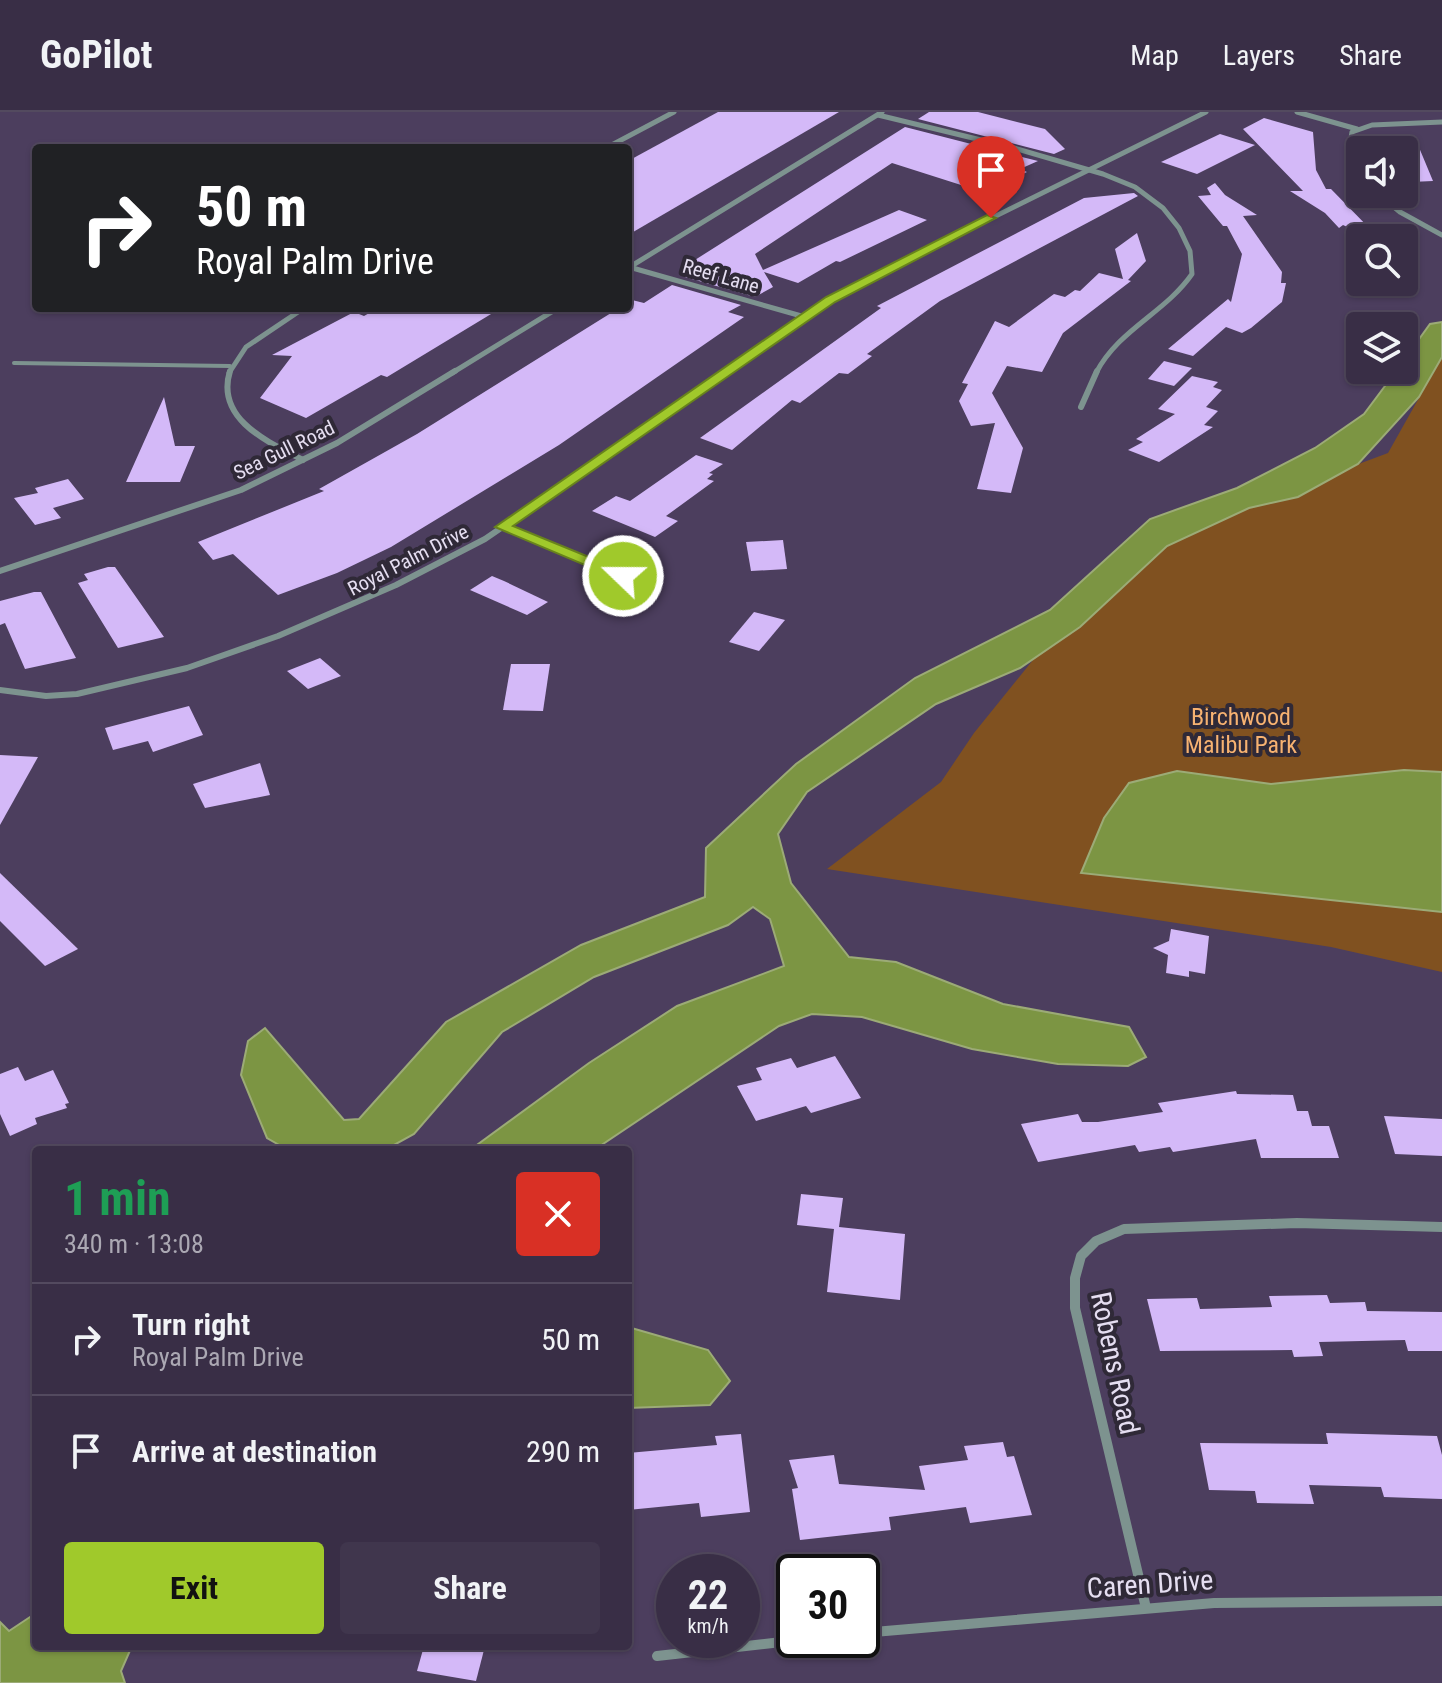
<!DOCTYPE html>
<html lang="en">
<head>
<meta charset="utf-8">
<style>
  :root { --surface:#392e46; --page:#40364d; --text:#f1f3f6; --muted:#aba8b3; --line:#534a5f; --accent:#a0c92b }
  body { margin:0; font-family:"Roboto Condensed",sans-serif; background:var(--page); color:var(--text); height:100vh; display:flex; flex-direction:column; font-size:30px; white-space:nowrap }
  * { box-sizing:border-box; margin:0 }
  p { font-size:26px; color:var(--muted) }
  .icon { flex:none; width:44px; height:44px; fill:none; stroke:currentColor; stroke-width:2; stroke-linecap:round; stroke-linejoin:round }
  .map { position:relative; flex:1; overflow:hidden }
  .details { position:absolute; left:32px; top:1034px; width:600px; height:504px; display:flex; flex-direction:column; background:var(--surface); border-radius:8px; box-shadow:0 2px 6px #0004,0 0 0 2px var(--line) }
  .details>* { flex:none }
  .hud { position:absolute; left:32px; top:32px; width:600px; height:168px; border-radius:8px; box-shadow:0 2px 6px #0004,0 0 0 2px var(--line); background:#202124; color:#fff; overflow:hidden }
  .tools { position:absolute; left:1346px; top:24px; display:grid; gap:16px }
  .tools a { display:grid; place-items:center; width:72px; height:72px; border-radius:8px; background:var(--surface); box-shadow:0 2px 6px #0004,0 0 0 2px var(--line); font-size:40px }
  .speed { position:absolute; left:656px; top:1442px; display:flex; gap:16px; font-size:40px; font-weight:700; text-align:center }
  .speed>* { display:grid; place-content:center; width:104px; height:104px; border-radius:50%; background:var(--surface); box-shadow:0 2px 6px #0004,0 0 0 2px var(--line); line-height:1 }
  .speed small { font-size:20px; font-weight:400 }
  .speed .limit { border:4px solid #111; border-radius:12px; background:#fff; color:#111 }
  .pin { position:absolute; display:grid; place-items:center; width:68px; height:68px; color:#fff; margin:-82px -34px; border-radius:50% 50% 50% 0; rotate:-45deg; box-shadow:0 0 8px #0007 }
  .pin .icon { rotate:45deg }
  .me { position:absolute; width:88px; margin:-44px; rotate:292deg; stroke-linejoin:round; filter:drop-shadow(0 0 6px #0008) }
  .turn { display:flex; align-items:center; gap:28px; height:168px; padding:0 32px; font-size:36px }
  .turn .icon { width:104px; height:104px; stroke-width:2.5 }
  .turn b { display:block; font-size:56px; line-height:68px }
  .round { display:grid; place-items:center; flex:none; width:84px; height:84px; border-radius:8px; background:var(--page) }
  .headline { display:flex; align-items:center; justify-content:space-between; height:136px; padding:0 32px }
  h1 { font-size:48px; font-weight:700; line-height:60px; color:#1e9e55 }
  .action { display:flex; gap:16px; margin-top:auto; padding:16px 32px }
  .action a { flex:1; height:92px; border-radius:8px; background:var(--accent); color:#111; font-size:32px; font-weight:700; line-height:92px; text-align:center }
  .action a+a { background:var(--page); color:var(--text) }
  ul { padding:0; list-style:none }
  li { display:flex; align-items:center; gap:24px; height:112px; padding:0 32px; border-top:2px solid var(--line) }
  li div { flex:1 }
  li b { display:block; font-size:30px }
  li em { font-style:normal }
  header { display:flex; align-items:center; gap:48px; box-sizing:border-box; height:112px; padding:0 40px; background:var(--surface); border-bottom:2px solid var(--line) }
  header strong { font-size:38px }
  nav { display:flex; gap:44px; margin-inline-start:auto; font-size:28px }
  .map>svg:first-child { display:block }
</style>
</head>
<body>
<header>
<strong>GoPilot</strong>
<nav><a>Map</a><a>Layers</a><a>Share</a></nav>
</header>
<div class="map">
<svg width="1442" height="1571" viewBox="0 0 1442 1571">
  <rect width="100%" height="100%" fill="#4c3e5e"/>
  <!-- green -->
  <path fill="#805120" d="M1442,245V860L1331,835L827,757L941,670L974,621L1092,475L1172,422L1388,341Z"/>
  <!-- water -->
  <g fill="#7c9543" stroke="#9cab77" stroke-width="2">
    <path d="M1442,210V245L1419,285L1358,352L1298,385L1249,396L1167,434L1080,515L1020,556L936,592L807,680L778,722L791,771L849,845L896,850L1003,892L1129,915L1146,945L1128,954L1058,952L972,937L862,905L812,902L779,914L594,1038H470L589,951L677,894L784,854L770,807L753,795L728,813L594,865L502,920L414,1022L385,1038H288L267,1026L241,963L248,929L265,916L344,1008L359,1007L446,910L581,833L705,785L706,736L796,652L915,566L1050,498L1150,407L1237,376L1315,336L1364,302L1397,258H1404V248L1430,212Z"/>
    <path d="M1404,658L1442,660V800L1081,761L1104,706L1129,671L1177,659L1271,672Z"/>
    <path d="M628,1215L708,1238L730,1269L710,1293L628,1296Z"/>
    <path d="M36,1501V1534H132L121,1559L125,1571H0V1510L9,1519Z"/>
  </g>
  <!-- building -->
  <g fill="#d4b9f8">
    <path d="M718,0H839L628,123V49Z"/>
    <path d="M929,0H978L1045,17L1065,37L1054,42L918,7Z"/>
    <path d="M1264,6L1313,20L1316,58L1326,77H1331L1374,121L1371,126L1343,113L1339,116L1325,101L1290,79H1303L1243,17Z"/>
    <path d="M905,15L1038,49L1020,57L1027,60L983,80L892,51L755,142L763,158L899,98L927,108L840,150L836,149L798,171L764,160L773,175L755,185L685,165L698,156L687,153Z"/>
    <path d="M1220,22L1255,33L1197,62L1161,50Z"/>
    <path d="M1397,28L1418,33L1433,69L1411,70L1404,62V38H1384Z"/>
    <path d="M1215,71L1225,83L1257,103L1243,104L1282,160L1281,171H1286L1282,190L1251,216L1242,221L1226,215L1193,244L1168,237L1228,187L1231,190L1242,142L1227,114H1223L1198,84L1211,83L1207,76Z"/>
    <path d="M1134,81L1138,84L940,189L867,242L872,244L848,262L839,261L800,291L792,288L732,338L700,326L881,196L877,194L1084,86Z"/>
    <path d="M1137,121L1146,149L1128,168L1131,169L1063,221L1042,260L1007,254L992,281L1023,336L1011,381L977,377L995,311L971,314L959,289L968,272L962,271L995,209L1009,215L1054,182L1065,185L1075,178L1080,179L1099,161L1123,167L1115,137Z"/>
    <path d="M672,173L741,193L728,200L744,205L559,333L391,435L337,461L278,483L233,442L213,448L198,430L324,379L319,377L417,322L619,196H628L632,188L644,191Z"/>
    <path d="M378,196H501L387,265L381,263L306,306L260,286L292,244L272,243L354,200L364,204Z"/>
    <path d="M1164,249L1192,256L1174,274L1148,267Z"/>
    <path d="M1192,264L1218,270L1213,275L1222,278L1206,295L1218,299L1204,313L1213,315L1159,350L1128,338L1143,330L1136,327L1175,302L1158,297Z"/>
    <path d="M164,285L175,334H195L180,370H126Z"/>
    <path d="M696,343L723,352L709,361L713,362L707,367L714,369L666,404L678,409L655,425L592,399L616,384L630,389Z"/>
    <path d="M68,367L84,387L53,396L61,406L35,413L14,386L38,381L35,376Z"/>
    <path d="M783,428L787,457L751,459L746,430Z"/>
    <path d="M108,455H115L164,525L118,536L78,471L88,468L84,462Z"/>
    <path d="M492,464L504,469L548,490L527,503L470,478Z"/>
    <path d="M34,480H41L76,546L25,557L5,511L0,513V489Z"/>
    <path d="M754,500L785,508L759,539L729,530Z"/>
    <path d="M320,546L341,564L308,577L287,559Z"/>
    <path d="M511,552H550L543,599L503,598Z"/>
    <path d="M189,594L203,623L153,640L148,629L113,638L105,616Z"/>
    <path d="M0,643L38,645L0,713Z"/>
    <path d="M260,651L270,683L205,696L193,672Z"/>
    <path d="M0,761L78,837L45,854L0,809Z"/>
    <path d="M1171,817L1209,824L1205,862L1189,859V865L1166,861L1168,843L1153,836L1169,829Z"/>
    <path d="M835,944L861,986L811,1001L806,994L756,1009L737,974L762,968L756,956L791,946L797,956Z"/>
    <path d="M18,955L25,969L53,958L69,991L65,992L67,996L35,1006L37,1012L10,1024L0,1002V962Z"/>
    <path d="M1236,979L1237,982L1293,983L1297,999H1308L1312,1014H1329L1339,1046H1261L1256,1027L1173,1040L1170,1035L1139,1040L1135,1033L1038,1050L1021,1012L1078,1002L1082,1010H1098L1163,1000L1158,991Z"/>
    <path d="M1384,1004L1442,1007V1044L1395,1042Z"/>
    <path d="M801,1082L843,1086L839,1115L905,1122L900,1188L827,1180L834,1117L797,1113Z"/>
    <path d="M1327,1183L1330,1191L1365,1190L1367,1199L1442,1200V1239H1408L1405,1228L1319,1230L1323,1244L1294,1245L1292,1238L1160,1239L1147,1187L1197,1186L1200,1197L1272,1195L1269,1184Z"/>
    <path d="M1326,1321L1437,1324L1442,1343V1387L1384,1385L1381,1375L1309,1373L1314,1392L1257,1391L1255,1379L1209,1378L1200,1331L1328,1332Z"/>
    <path d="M741,1322L750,1400L701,1405L699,1391L628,1398V1341L717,1333L715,1324Z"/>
    <path d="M1003,1330L1007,1345L1014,1344L1032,1403L970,1411L966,1395L889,1405L891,1418L800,1428L792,1377L798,1376L789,1348L834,1343L839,1372L925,1378L919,1354L968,1348L964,1334Z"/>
    <path d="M424,1534H485L476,1569L417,1559Z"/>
  </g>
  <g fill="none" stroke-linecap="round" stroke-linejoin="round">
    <!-- service -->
    <path stroke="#7d938f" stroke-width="4" d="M14,251L230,254"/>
    <!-- minor-far2 -->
    <g stroke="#7d938f" stroke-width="5">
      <path d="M1297,0L1357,17"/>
      <path d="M878,3L1014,36L1103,62L1135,75L1163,96L1179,116L1190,139L1192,162C1165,201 1119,217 1096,261"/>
      <path d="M606,36L674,0"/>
      <path d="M1360,62L1349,39L1352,20L1372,13L1442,10"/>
      <path d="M1378,82L1400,100L1442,123"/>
      <path d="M629,155L805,205"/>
      <path d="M628,156L882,0"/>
      <path d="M229,261L246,235L304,196"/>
      <path d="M452,261L558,196"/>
      <path d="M727,261L854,174L1206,0"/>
    </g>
    <!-- minor-far1 -->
    <g stroke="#7d938f" stroke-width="6">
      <path d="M230,259C215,307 268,330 303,348"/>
      <path d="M1081,295L1097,259"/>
      <path d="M503,415L623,464"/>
      <path d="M0,459L241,378L337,331L455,259"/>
      <path d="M0,578L46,584L77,582L187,556L278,524L396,473L485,427L730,259"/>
    </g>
    <!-- minor -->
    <g stroke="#7d938f" stroke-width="10">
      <path d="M1146,1496L1075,1196V1166L1081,1144L1096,1129L1124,1117L1297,1111L1442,1115"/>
      <path d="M862,1521L1214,1491L1442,1489"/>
      <path d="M657,1544L799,1528"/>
    </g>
  </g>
  <!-- route -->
  <path fill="#a0c92b" stroke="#68831c" stroke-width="2" d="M987,103L996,106L835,190L513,414L628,461V467H618L495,415L826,185Z"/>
  <g text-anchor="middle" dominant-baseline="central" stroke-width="8" stroke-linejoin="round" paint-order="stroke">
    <!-- far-street labels -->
    <g font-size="20" fill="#e5def1" stroke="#2f2937">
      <text transform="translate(721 164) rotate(16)">Reef Lane</text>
      <text transform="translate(284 338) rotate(-26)">Sea Gull Road</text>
      <text transform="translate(408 448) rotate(-27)">Royal Palm Drive</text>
    </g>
    <!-- park labels -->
    <g font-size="24" fill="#f7b271" stroke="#2f2937">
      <text x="1241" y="605">Birchwood<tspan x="1241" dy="28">Malibu Park</tspan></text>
    </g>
    <!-- near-street labels -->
    <g font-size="28" fill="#e5def1" stroke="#2f2937">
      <text transform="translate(1115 1251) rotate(78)">Robens Road</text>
      <text transform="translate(1150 1472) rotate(-4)">Caren Drive</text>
    </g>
  </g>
</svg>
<div class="tools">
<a><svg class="icon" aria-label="sound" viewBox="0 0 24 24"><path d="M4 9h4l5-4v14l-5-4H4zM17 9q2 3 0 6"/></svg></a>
<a><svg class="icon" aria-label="search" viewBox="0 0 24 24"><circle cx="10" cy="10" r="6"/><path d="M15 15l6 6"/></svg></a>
<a><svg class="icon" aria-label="layers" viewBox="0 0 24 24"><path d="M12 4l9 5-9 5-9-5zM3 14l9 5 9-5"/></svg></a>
</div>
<div class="speed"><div>22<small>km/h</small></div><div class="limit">30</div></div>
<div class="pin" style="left:991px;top:106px;background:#d93025"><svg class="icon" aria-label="arrive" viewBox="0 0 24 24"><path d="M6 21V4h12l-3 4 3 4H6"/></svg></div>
<svg class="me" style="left:623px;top:464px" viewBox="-20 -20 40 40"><circle r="17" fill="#a0c92b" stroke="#fff" stroke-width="3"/><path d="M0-11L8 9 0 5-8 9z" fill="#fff"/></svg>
<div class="hud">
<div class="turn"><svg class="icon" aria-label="right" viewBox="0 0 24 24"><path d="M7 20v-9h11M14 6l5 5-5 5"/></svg><div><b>50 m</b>Royal Palm Drive</div></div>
</div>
<section class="details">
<div class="headline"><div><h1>1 min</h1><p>340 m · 13:08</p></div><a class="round" style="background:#d93025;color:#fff"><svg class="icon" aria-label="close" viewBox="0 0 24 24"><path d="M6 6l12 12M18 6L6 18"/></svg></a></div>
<ul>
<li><svg class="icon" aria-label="right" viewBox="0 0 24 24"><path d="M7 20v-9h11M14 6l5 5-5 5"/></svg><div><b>Turn right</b><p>Royal Palm Drive</p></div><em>50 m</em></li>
<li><svg class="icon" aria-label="arrive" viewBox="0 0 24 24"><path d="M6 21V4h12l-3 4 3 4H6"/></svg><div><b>Arrive at destination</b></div><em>290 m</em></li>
</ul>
<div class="action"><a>Exit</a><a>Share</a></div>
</section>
</div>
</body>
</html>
